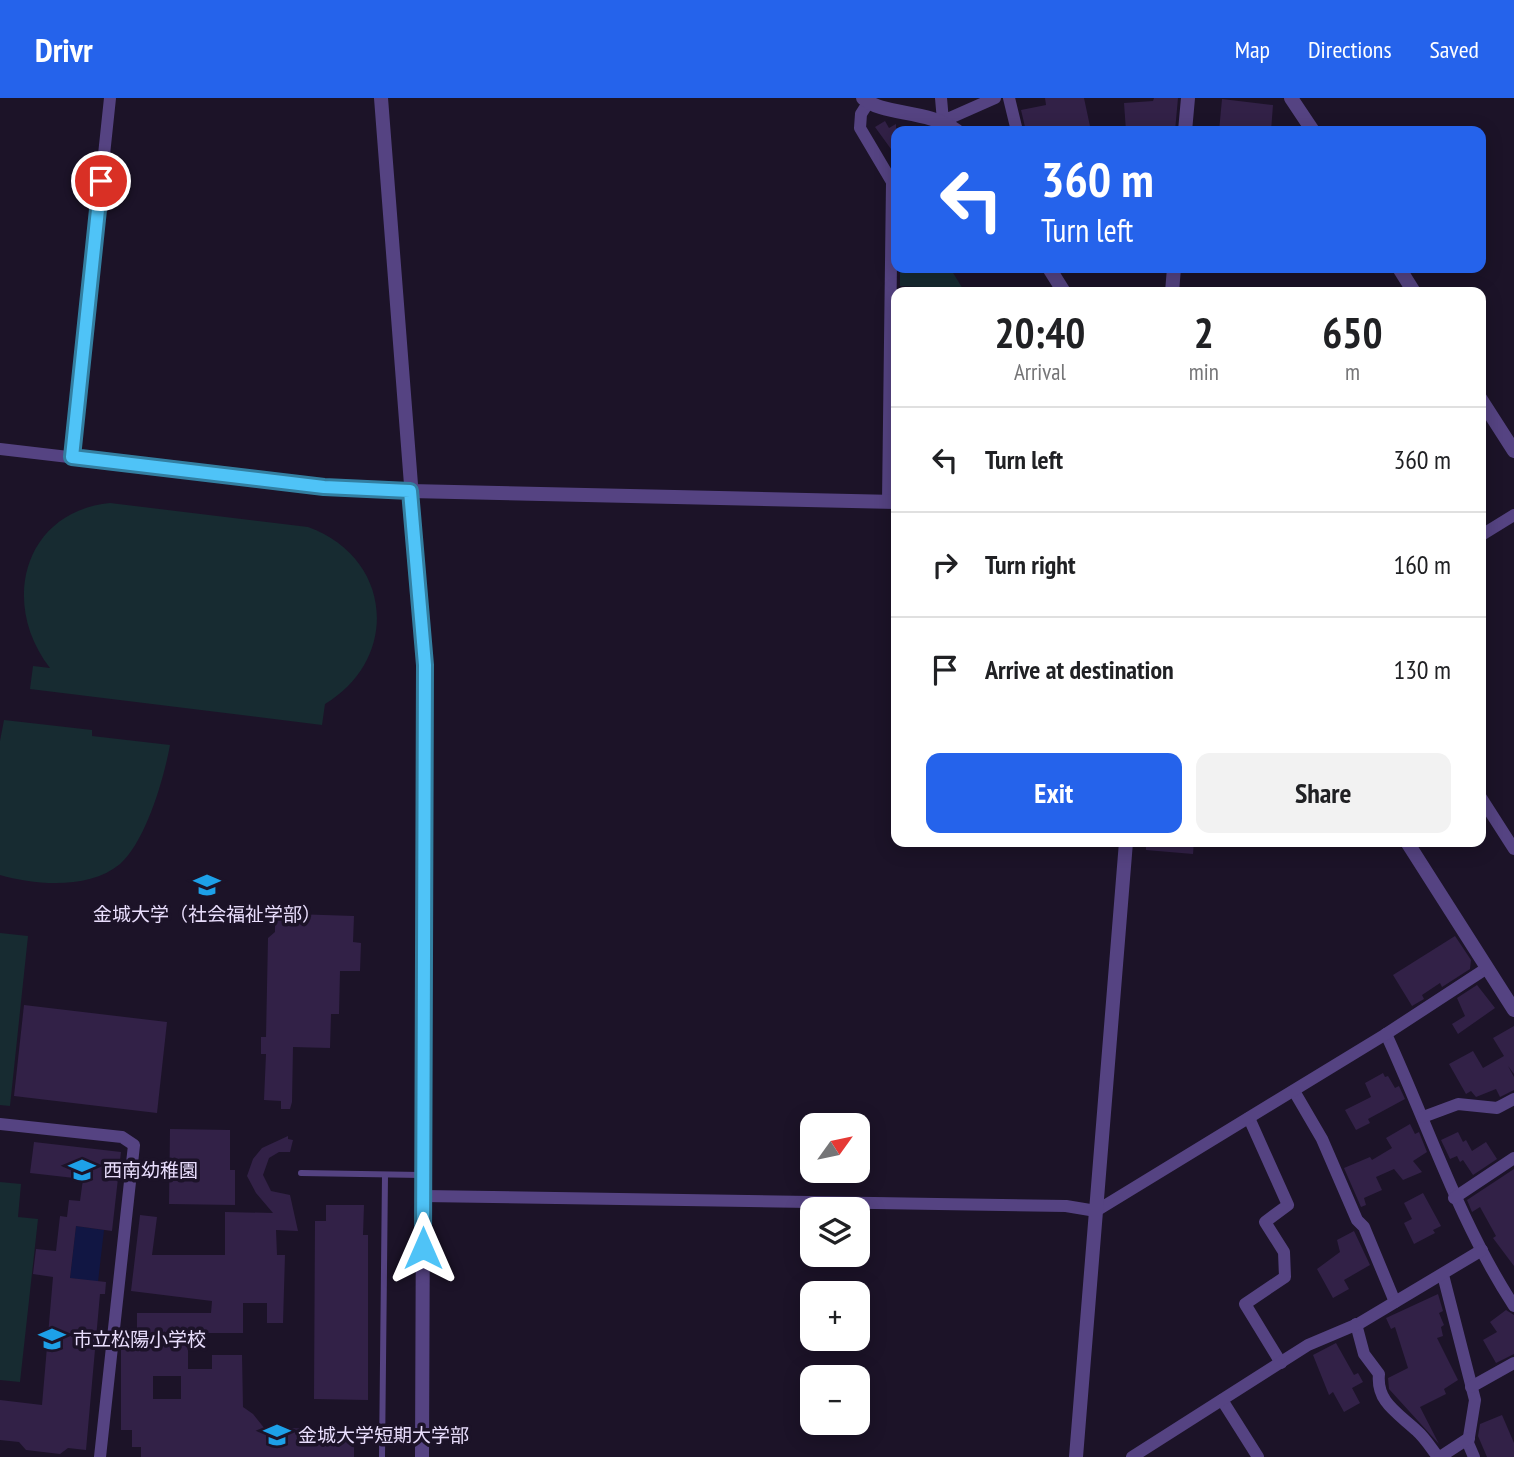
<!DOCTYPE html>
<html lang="en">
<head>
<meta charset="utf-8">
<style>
  :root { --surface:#fff; --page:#f2f2f2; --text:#202124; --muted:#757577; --line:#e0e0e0; --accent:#2563eb }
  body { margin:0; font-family:"PT Sans Narrow","Noto Sans JP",sans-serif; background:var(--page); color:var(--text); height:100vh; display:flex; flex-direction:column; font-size:26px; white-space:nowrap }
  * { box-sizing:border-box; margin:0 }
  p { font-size:23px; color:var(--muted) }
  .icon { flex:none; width:38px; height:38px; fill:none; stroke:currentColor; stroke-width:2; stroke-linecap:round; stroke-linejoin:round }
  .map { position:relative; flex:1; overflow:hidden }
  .details { position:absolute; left:891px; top:189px; width:595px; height:560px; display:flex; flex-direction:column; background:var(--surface); border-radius:14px; box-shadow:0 4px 18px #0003 }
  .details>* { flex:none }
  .hud { position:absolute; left:891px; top:28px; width:595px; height:147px; border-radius:14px; box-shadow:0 4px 18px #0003; background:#2563eb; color:#fff; overflow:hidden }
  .needle { width:46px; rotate:57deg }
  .controls { position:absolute; left:800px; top:1015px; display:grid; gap:14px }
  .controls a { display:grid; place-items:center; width:70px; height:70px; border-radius:14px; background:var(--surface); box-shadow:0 4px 18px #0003; font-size:35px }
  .pin { position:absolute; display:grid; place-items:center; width:60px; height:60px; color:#fff; margin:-30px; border:4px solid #fff; border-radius:50%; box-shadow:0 2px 7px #0007 }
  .me { position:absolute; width:77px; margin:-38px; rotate:0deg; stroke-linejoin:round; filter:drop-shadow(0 0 5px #0008) }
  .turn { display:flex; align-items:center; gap:24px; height:147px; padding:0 35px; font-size:32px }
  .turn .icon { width:91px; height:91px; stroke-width:2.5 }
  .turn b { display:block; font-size:49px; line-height:60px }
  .eta { display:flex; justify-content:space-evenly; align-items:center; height:119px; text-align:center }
  .eta b { font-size:42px; font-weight:600; line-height:49px }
  .cta { display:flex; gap:14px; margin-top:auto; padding:14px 35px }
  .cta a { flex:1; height:80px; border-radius:14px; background:var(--accent); color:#fff; font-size:28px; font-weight:600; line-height:80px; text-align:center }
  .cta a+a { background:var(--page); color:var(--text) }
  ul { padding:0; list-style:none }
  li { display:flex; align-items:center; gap:21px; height:105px; padding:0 35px; border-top:2px solid var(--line) }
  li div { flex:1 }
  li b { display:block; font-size:26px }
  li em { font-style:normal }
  header { display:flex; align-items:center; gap:42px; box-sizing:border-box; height:98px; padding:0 35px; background:var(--accent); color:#fff }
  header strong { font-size:33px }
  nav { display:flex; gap:38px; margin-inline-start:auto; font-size:24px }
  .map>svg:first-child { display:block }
</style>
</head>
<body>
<header>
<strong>Drivr</strong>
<nav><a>Map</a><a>Directions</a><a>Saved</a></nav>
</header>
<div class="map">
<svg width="1514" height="1359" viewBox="0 0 1514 1359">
  <rect width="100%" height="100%" fill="#1c1328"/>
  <!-- green -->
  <g fill="#172b31">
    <path d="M900,170H950L963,191L900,188Z"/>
    <path d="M110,405L308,429C392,459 401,560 325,606L322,627L30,591L33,568L50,570C0,506 23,414 110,405Z"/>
    <path d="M4,622L92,632V638L170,647C164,680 146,743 120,766C89,792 35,787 0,777V643Z"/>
    <path d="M0,835L28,838L10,1008L0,1007Z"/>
    <path d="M0,1084L21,1086L18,1119L38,1121L20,1284L0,1282Z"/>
  </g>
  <!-- water -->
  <path fill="#111643" d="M76,1128L104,1132L98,1184L70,1180Z"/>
  <!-- building -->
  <g fill="#322147" fill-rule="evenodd">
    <path d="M1045,0H1084L1091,33H1026L1021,12L1046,7Z"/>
    <path d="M1154,0H1178L1175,33H1126L1124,5L1153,3Z"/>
    <path d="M1222,1L1273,7L1271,33H1219Z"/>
    <path d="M885,23L889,30L896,26V58L875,29Z"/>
    <path d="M1146,744H1194L1193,756L1146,752Z"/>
    <path d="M294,816L354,818L353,844L361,845L360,873H340L339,916H331L330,950L293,949L292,1004L290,1011H281V1003L264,1002L266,956H261V939H266L268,840L275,834V822H288Z"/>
    <path d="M1455,838L1471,862L1470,871L1442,889L1440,885L1422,897L1424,901L1412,908L1393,877Z"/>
    <path d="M1477,887L1495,910L1458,936L1452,926L1465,918L1457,900Z"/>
    <path d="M24,907L167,924L157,1015L14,998Z"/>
    <path d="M1514,928V976L1508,968L1514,979V992L1500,999L1496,991L1476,999L1471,993L1466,996L1449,966L1473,953L1483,970L1504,958L1493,940Z"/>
    <path d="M1383,975L1385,979L1388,978L1395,990L1399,988L1405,1001L1368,1021L1370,1025L1356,1032L1345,1012L1371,999L1365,985Z"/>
    <path d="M1410,1026L1415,1036L1419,1034L1427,1054L1413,1063L1422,1074L1403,1082L1394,1071L1376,1079L1382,1092L1364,1100L1366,1107L1361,1109L1344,1070L1370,1059L1372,1062L1392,1050L1386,1040Z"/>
    <path d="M170,1031L230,1032V1072H235V1107L169,1106Z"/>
    <path d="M1458,1034L1463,1044L1466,1042L1472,1053L1486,1044L1497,1061L1473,1077L1463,1062L1460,1064L1457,1058L1450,1061L1441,1042Z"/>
    <path d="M288,1038V1041L293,1042L290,1054H279L269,1060L263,1077L271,1093L290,1097L298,1133L276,1132L277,1157H285L283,1225H267V1205H243V1235H188V1271H212V1257H242L243,1309L253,1316L273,1341V1330L354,1331V1359H141V1349H132V1332H121V1246H137V1215H211L212,1203L131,1193L140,1117L157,1119L152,1157H225V1114L273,1115L256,1095L247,1078L253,1061L262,1050ZM153,1278H181V1301H153Z"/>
    <path d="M34,1044L121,1054L112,1133L76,1128L70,1180L106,1184L105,1196H100L86,1352L68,1350L60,1356L26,1352L19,1344L0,1342V1302L42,1307L53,1179L33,1176L36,1151L56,1153L60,1118L67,1119L69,1102L80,1103L83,1081L30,1075Z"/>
    <path d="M1514,1071V1168L1493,1140L1496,1138L1480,1109L1472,1114L1467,1102Z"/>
    <path d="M1423,1095L1441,1128L1433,1132L1435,1135L1414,1146L1404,1125L1412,1121L1404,1105Z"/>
    <path d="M326,1107H364L363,1137H368V1302L314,1301L315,1123H326Z"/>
    <path d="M1354,1133L1370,1167L1344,1182L1349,1191L1333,1200L1317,1171L1340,1154L1337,1142Z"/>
    <path d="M1438,1196L1443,1213L1439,1215L1444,1227L1441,1229L1443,1238L1437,1240L1458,1282L1444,1291L1446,1296L1420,1309L1439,1346L1389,1291L1388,1280L1408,1270L1395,1229L1391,1231L1386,1220Z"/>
    <path d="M1506,1212L1514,1217V1256L1496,1265L1483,1242L1497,1234L1490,1224Z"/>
    <path d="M1336,1245L1354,1277L1358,1275L1363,1284L1352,1290L1360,1305L1344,1314L1333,1294L1329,1297L1313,1257Z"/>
    <path d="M1502,1317L1514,1345V1359H1487L1478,1338L1480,1326Z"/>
  </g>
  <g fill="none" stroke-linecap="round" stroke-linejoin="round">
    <!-- service -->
    <g stroke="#554382" stroke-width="6">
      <path d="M301,1075L421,1077"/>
      <path d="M382,1359L385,1077"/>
    </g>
    <!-- minor -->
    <g stroke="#554382" stroke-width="12">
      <path d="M941,0L943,23L995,0"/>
      <path d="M1009,0L1017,33"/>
      <path d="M868,5L861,16L860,30L892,84L888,404"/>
      <path d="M0,351L324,389L410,393"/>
      <path d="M72,359L110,0"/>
      <path d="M1480,438L1514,417"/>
      <path d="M1480,698L1514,751"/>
      <path d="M1386,936C1428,1027 1459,1124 1514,1208"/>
      <path d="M1294,993L1322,1041L1357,1122L1364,1129L1395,1204"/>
      <path d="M1423,1019L1458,1006L1497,1010L1514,1001"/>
      <path d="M1249,1020L1288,1107L1265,1124L1284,1154L1285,1179L1245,1206L1281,1265"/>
      <path d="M0,1026L122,1039L134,1047L100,1359"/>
      <path d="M423,1098L1066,1108L1096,1113L1386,936L1487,870"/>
      <path d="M1454,1100L1514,1060"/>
      <path d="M1443,1177L1475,1302L1468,1345L1474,1359"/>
      <path d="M1356,1226L1364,1256L1379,1276C1376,1304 1398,1315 1417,1333C1425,1340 1431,1350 1438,1359"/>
      <path d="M1471,1289L1514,1265"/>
      <path d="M1222,1302L1258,1359"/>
      <path d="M1132,1359L1308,1247L1360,1225L1482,1152"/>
      <path d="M1440,1359L1469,1340"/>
    </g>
    <!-- tertiary -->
    <g stroke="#554382" stroke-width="14">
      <path d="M381,0L425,567L422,1359"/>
      <path d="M863,0C883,18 927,11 957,33"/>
      <path d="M1291,0L1313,33"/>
      <path d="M1185,33L1188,0"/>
      <path d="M1049,170L1064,194"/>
      <path d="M1399,170L1414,194"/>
      <path d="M1172,194L1174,170"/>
      <path d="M1480,300L1514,353"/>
      <path d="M410,393L896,404"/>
      <path d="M1407,744L1514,912"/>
      <path d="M1076,1359L1126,744"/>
    </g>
  </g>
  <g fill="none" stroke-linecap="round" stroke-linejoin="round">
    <!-- route casing -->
    <g stroke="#337fa1" stroke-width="18">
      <path id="route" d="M101,83L72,359L324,389L410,393L425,567L423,1150"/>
    </g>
    <!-- route -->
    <use href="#route" stroke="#4fc3f7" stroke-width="12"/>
  </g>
  <!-- icons -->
  <defs>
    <g id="university-bare" transform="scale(2.1)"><path d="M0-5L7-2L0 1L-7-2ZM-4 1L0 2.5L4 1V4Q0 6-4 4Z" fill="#1da0e8" stroke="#1c1328" stroke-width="2.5" paint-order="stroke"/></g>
    <g id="school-bare" transform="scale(2.1)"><path d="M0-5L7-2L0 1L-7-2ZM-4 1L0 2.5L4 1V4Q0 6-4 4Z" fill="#1da0e8" stroke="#1c1328" stroke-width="2.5" paint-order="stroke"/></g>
  </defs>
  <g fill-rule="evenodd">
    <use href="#university-bare" x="207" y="787"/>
    <use href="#school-bare" x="82" y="1072"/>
    <use href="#school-bare" x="52" y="1241"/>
    <use href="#university-bare" x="277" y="1337"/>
  </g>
  <g text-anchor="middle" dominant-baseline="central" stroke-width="7" stroke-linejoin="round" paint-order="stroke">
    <!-- poi labels -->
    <g font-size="19" fill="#e8ddfc" stroke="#1c1328" text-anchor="start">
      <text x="207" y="816" text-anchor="middle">金城大学（社会福祉学部）</text>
      <text x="103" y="1072">西南幼稚園</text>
      <text x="73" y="1241">市立松陽小学校</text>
      <text x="298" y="1337">金城大学短期大学部</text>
    </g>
  </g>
</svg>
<div class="controls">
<a><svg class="needle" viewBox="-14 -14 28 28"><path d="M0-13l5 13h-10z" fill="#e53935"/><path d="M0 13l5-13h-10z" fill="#757577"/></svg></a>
<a><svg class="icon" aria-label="layers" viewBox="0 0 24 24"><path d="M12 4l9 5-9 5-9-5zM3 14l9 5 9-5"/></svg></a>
<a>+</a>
<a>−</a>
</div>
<div class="pin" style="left:101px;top:83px;background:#d93025"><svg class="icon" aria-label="arrive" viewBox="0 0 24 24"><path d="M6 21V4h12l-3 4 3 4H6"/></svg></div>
<svg class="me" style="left:423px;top:1150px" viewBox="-20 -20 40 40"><path d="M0-17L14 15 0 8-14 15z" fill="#4fc3f7" stroke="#fff" stroke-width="4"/></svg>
<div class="hud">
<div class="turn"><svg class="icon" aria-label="left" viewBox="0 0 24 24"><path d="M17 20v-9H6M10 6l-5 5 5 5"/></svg><div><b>360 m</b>Turn left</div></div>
</div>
<section class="details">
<div class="eta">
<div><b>20:40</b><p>Arrival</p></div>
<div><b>2</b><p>min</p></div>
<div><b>650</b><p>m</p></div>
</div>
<ul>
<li><svg class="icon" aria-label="left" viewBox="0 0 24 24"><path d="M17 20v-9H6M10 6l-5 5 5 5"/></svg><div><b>Turn left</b></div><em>360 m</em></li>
<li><svg class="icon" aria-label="right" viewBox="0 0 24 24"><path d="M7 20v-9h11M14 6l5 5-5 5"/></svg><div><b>Turn right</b></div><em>160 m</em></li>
<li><svg class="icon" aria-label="arrive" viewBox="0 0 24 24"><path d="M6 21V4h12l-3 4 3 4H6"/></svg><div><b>Arrive at destination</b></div><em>130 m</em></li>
</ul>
<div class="cta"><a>Exit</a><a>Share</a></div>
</section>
</div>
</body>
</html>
